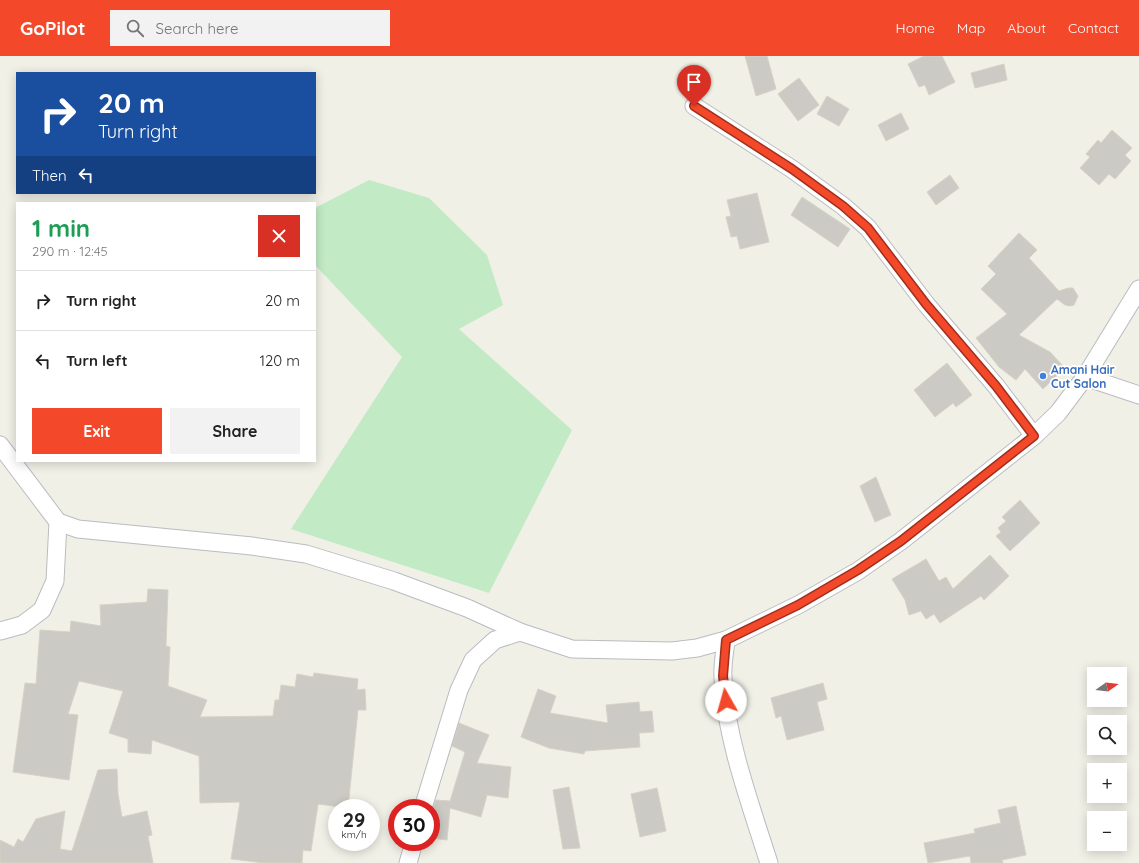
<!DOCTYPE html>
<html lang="en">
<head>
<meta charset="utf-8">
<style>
  :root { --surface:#fff; --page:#f2f2f2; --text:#222; --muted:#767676; --line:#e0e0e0; --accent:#f4482a }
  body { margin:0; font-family:Quicksand,sans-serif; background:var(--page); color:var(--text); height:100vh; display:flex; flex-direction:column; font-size:15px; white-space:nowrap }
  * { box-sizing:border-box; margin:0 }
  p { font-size:13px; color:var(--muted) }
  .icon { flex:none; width:22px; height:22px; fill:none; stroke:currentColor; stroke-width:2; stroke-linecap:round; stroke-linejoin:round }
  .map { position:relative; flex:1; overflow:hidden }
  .drawer { position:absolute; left:16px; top:146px; width:300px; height:260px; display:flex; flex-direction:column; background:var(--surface); border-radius:0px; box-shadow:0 2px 10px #0003 }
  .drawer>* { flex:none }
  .top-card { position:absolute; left:16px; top:16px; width:300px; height:122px; border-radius:0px; box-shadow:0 2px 10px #0003; background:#1a4fa0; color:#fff; overflow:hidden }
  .needle { width:26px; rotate:76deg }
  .controls { position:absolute; left:1087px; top:611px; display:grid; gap:8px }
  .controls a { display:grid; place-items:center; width:40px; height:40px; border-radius:0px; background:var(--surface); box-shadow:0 2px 10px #0003; font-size:20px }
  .speed { position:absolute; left:328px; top:743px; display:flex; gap:8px; font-size:20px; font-weight:700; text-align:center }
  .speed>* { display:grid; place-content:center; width:52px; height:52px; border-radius:50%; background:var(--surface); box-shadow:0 2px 10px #0003; line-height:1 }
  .speed small { font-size:10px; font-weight:400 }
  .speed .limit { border:6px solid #d22; background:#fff; color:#111 }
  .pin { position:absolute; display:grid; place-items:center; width:34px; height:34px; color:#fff; margin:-41px -17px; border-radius:50% 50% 50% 0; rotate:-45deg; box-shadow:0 0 4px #0007 }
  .pin .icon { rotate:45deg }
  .me { position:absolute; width:44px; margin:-22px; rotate:353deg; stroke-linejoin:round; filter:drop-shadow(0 0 3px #0008) }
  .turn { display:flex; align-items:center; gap:14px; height:84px; padding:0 16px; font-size:18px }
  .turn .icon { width:52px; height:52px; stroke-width:2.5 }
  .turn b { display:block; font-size:28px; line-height:34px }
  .then { display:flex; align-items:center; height:38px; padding:0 16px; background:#0003; gap:8px; font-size:15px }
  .round { display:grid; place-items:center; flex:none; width:42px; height:42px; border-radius:0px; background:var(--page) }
  .headline { display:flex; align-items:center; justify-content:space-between; height:68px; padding:0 16px }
  h1 { font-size:24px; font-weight:800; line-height:30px; color:#1e9e55 }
  .primary-button { display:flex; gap:8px; margin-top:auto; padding:8px 16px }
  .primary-button a { flex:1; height:46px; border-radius:0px; background:var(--accent); color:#fff; font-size:16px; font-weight:800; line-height:46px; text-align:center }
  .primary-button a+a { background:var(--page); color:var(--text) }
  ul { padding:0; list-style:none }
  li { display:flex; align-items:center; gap:12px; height:60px; padding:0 16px; border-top:1px solid var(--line) }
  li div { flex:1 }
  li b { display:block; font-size:15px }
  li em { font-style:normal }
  header { display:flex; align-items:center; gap:24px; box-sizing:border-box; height:56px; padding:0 20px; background:var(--accent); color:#fff }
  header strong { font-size:19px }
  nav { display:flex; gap:22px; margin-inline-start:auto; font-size:14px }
  .search { width:280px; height:36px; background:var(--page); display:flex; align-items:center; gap:10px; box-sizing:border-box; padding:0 14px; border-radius:0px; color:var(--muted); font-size:15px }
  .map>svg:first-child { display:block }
</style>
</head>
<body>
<header>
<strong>GoPilot</strong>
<div class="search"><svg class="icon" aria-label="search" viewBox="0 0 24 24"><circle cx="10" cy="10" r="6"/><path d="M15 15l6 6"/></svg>Search here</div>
<nav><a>Home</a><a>Map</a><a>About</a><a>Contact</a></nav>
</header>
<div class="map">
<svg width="1139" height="807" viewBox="0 0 1139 807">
  <rect width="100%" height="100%" fill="#f1f0e7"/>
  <!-- green -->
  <path fill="#c2eac5" d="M369,124L429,142L487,199L503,249L459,273L572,374L489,537L291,473L402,301L315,209V152Z"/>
  <!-- building -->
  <g fill="#cccac4" stroke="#d7d2c4">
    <path d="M745,0H767L776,33L756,40Z"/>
    <path d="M924,0H942L955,26L929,39L925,29L919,31L908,8Z"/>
    <path d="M1004,8L1007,24L975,32L971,17Z"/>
    <path d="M799,22L819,49L798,65L778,38Z"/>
    <path d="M827,40L849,53L839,70L817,58Z"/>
    <path d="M901,57L909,73L886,85L878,69Z"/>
    <path d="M1112,74L1132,92L1125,99L1131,105L1115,123L1109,118L1099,129L1080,112L1090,101L1086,98L1098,84L1101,87Z"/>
    <path d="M950,119L959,132L936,149L927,136Z"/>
    <path d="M757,137L769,186L740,193L737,180L731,181L726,161L731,160L727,144Z"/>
    <path d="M802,141L850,173L838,191L791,159Z"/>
    <path d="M1019,177L1037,194L1029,202L1059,235L1068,232H1073L1078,240L1074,249L1070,250L1065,249L1057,243L1019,279L1050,296L1065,312L1043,333L1025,313L1016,324L999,311L976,282L1007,258L981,233L996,218L988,210Z"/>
    <path d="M947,307L972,339L956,351L953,347L935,361L914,334Z"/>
    <path d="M876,421L891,459L875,466L860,430Z"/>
    <path d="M1020,444L1040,467L1010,495L996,480L1001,476L998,472L1006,465L1002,461Z"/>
    <path d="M990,499L1009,520L984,544L981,540L940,567L934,558L926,563L921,555L909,559L905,544L892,523L926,503L939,525L946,521L953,533Z"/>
    <path d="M148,533L168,534L166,590L170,591L168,630L207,644L200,661L273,660L275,644H279L281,629L295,631L297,618L313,621L314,617L358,623L357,634L365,633L366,654H358L348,752L318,748L311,795L303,794L302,807H264L231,803L240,746L200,747L199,700L152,684L151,698L128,696V683L109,677L123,635L79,625L68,658L78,659L69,724L13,716L25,627L36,628L40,574L70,576L71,565L101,570L100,549L147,546Z"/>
    <path d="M823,627L827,643L817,646L824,674L787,684L781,660L776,662L771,642Z"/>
    <path d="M538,633L556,640L550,657L608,667L606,649L639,646L640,656L652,655L654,676L639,677L640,691L585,695L584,698L549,692L521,681Z"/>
    <path d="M459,667L489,679L477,707L511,711L508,742L487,739L481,761L450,752L447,784L431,782L433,753L436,744L450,745L465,696L452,690Z"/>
    <path d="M117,713L118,738L122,761L147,755L152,779L148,780L153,807H0V784L14,791L18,783L23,786L36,763L65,755L60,793L72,795L98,714Z"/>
    <path d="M569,731L580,792L563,793L553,734Z"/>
    <path d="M657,732L666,775L640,781L631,738Z"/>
    <path d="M1016,750L1026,799L1002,804L1003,807H971L970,800L928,807L924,787L975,777L974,773L1001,767L998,754Z"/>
  </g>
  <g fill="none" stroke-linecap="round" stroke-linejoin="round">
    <!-- street casing -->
    <g stroke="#b9bcc1" stroke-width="19">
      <g id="street">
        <path d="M694,50L792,113L843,150L868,172L926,248L996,330L1034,380"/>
        <path d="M1085,321L1139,339"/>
        <path d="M0,389L58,466L78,473L252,490L306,498L394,525L467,552L520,576"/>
        <path d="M0,575L22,569L42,554L55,525L58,466"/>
        <path d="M726,584C725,596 722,609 723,621C725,680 751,750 769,807"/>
        <path d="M423,752L459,634L473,604L495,584L520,576L572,593L672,595L697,592L726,584L798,549L858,515L901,485L1034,380L1058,357L1085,321L1139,233"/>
        <path d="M408,807L414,786"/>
      </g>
    </g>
    <!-- street -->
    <use href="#street" stroke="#fff" stroke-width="17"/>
  </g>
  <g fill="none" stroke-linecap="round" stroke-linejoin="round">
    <!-- route casing -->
    <g stroke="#9f2f1b" stroke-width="10">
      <path id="route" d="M694,50L792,113L843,150L868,172L926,248L996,330L1034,380L901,485L858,514L798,549L726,584L723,620L726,645"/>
    </g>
    <!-- route -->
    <use href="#route" stroke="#f4482a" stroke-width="7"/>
  </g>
  <!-- markers -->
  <circle fill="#3f7fe0" stroke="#fff" stroke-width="1.5" cx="1043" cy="320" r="4"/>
  <g text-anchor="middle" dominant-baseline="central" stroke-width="3.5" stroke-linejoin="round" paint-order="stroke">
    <!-- shop labels -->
    <g font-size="12" font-weight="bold" fill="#366cbe" stroke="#fff" text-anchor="start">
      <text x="1051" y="313">Amani Hair<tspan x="1051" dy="14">Cut Salon</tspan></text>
    </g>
  </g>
</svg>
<div class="controls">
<a><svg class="needle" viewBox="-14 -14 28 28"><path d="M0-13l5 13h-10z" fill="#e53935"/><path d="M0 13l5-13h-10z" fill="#767676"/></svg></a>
<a><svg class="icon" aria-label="search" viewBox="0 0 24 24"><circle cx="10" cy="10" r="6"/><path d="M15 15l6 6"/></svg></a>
<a>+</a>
<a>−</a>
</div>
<div class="speed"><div>29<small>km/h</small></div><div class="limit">30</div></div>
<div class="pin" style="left:694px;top:50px;background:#d93025"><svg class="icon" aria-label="arrive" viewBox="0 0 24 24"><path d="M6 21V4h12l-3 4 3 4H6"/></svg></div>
<svg class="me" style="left:726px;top:645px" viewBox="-20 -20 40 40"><circle r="19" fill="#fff"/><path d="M0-13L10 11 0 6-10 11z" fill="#f4482a"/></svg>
<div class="top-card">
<div class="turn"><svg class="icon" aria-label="right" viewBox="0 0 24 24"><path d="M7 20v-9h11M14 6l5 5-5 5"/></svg><div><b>20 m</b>Turn right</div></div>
<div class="then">Then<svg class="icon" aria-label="left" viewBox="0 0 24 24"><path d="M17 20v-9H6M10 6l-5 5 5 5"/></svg></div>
</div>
<section class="drawer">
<div class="headline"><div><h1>1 min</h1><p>290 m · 12:45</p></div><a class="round" style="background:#d93025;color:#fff"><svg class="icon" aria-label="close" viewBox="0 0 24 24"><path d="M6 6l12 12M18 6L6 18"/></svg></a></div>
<ul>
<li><svg class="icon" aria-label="right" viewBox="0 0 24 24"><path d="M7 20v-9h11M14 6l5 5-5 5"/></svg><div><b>Turn right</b></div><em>20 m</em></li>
<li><svg class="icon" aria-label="left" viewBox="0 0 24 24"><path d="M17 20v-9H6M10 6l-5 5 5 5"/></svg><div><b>Turn left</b></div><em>120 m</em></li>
</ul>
<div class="primary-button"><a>Exit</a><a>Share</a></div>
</section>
</div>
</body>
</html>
